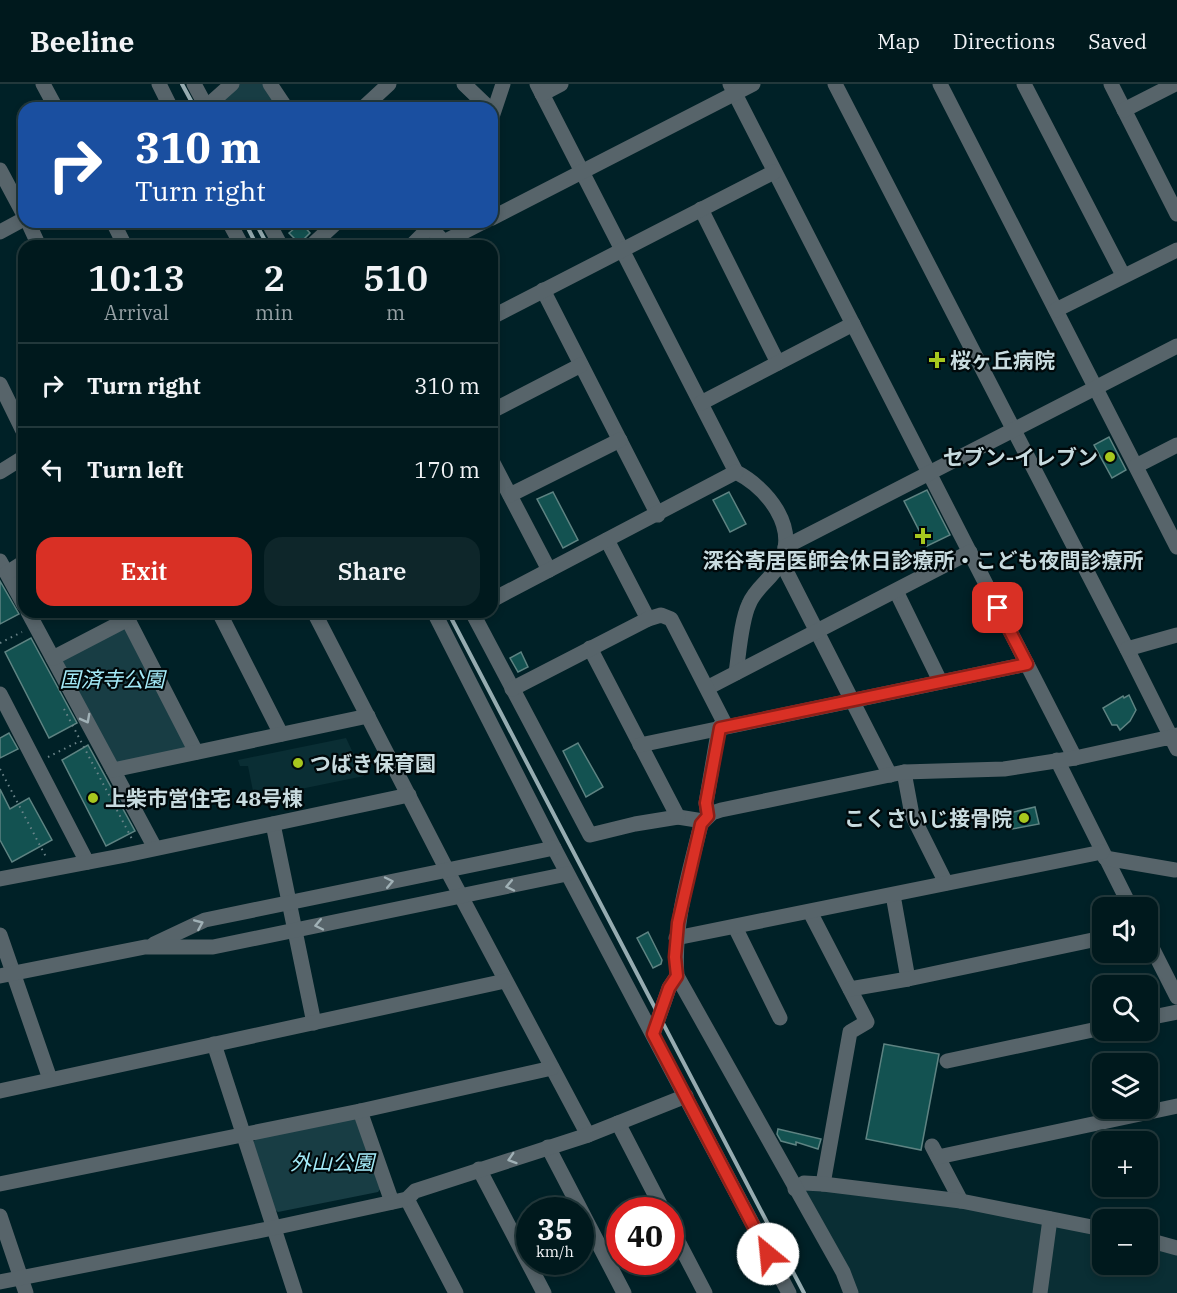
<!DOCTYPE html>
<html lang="en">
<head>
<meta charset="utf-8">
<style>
  :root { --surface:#00191d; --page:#0e262a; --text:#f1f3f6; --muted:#95a0a4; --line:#22383b; --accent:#d93025 }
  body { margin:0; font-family:"IBM Plex Serif","Noto Sans JP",serif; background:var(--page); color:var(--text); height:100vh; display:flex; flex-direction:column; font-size:22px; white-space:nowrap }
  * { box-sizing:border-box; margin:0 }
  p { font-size:20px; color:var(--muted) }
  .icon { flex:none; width:33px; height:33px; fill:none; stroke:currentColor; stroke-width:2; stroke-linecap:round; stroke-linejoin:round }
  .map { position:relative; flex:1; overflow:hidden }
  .details { position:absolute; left:18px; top:156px; width:480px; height:378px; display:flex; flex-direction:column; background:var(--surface); border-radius:18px; box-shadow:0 3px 9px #0003,0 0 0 2px var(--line) }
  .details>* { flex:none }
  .guide { position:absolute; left:18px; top:18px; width:480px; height:126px; border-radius:18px; box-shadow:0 3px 9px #0003,0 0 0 2px var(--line); background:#1a4fa0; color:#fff; overflow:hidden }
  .tools { position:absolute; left:1092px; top:813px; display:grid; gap:12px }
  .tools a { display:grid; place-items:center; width:66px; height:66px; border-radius:12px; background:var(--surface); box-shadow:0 3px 9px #0003,0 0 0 2px var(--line); font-size:30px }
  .speed { position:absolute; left:516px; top:1113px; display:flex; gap:12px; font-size:30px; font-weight:700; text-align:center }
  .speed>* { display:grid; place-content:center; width:78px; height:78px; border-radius:50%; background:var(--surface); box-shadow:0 3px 9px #0003,0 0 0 2px var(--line); line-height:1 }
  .speed small { font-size:15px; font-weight:400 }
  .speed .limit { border:9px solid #d22; background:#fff; color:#111 }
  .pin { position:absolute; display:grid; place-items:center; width:51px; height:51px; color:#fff; margin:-26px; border-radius:12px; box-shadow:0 3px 9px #0006 }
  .me { position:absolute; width:66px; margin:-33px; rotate:332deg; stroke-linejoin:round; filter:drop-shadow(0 0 4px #0008) }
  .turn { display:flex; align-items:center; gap:21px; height:126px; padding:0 18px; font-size:27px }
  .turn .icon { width:78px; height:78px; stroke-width:2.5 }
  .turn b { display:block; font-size:42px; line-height:51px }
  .eta { display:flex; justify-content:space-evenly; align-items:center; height:102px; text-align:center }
  .eta b { font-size:36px; font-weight:600; line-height:42px }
  .action { display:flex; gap:12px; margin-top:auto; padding:12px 18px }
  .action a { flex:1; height:69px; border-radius:18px; background:var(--accent); color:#fff; font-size:24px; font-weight:600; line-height:69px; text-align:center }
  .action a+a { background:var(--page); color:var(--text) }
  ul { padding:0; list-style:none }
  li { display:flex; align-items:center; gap:18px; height:84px; padding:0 18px; border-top:2px solid var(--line) }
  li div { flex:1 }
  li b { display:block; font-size:22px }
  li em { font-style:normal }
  header { display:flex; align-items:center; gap:36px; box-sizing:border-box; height:84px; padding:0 30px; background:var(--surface); border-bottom:2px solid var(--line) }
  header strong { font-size:28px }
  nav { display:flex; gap:33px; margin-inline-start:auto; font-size:21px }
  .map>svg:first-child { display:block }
</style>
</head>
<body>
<header>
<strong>Beeline</strong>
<nav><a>Map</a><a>Directions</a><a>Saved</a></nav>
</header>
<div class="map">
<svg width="1177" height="1209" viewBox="0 0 1177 1209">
  <rect width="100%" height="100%" fill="#002127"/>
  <!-- built -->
  <g fill="#0a2e34">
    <path d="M346,654L364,692L276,710L275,703L253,707L248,682H240L238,676Z"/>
    <path d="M804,1099L1102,1145V1180H1148V1156L1177,1164V1209H851L795,1105Z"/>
  </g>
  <!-- green -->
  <g fill="#183d44">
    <path d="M237,0H265L281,24H211Z"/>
    <path d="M128,535L196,668L113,686L53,574Z"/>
    <path d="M356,1034L382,1103L378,1108L278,1128L273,1124L252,1059L258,1053Z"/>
  </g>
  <!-- building -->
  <g fill="#135251" stroke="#5e8382" stroke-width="1.5">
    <path d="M301,139L310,149L304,155L302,162L289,149Z"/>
    <path d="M1109,353L1126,386L1112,394L1094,361Z"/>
    <path d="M927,406L950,451L927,462L904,417Z"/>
    <path d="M553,408L578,456L563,464L537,415Z"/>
    <path d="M729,408L746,440L730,448L713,416Z"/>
    <path d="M0,497L19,530L0,540Z"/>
    <path d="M31,554L77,639L49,654L5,568Z"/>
    <path d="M521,568L528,583L518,588L510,574Z"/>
    <path d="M1129,611L1136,626L1130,637L1120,646L1117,641H1112L1103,624L1123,612L1124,614Z"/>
    <path d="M9,649L18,665L0,674V654Z"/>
    <path d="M578,659L603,703L586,713L563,667Z"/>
    <path d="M88,661L135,747L106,762L62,676Z"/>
    <path d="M0,705L10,725L29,714L52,756L12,778L0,756Z"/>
    <path d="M1035,723L1039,740L1012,745L1009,729Z"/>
    <path d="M648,848L662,876L661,880L653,884L637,854Z"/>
    <path d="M884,960L939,970L921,1066L866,1055Z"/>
    <path d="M778,1045L821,1055L818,1065L796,1058V1061L781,1057L777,1050Z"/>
  </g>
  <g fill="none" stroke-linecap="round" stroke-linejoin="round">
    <!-- path -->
    <g stroke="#6b858a" stroke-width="2" stroke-dasharray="1.5 4.5" stroke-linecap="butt">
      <path d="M0,559L22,548"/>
      <path d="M64,625L132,755"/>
      <path d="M48,673L80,657"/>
      <path d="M0,685L46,773"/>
    </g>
    <!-- minor -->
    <g stroke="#57646a" stroke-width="15">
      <path d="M43,0L56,24"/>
      <path d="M159,0L171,24"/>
      <path d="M194,0L207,24"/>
      <path d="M270,0L286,24"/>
      <path d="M464,0L489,24"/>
      <path d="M537,0L736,388C767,404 799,443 780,479C772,495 755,504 749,520C741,537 739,569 736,589"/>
      <path d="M730,0L1075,674"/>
      <path d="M835,0L1127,565L1171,653L1177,651"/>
      <path d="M940,0L1177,463"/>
      <path d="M1024,0L1123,191"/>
      <path d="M1111,0L1177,130"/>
      <path d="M542,10L561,0"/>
      <path d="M206,23L232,0"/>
      <path d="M363,24L389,0"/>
      <path d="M1124,26L1175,0"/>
      <path d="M492,33L503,0"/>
      <path d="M0,86L24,131"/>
      <path d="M701,125L778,279"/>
      <path d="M492,134L753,0"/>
      <path d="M28,138L39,162"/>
      <path d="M113,138L125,162"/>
      <path d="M229,138L242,162"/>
      <path d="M268,138L281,162"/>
      <path d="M431,144L444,158L483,138"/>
      <path d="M0,148L24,135"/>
      <path d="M311,162L337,138"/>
      <path d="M411,162L435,138"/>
      <path d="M543,206L658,431"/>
      <path d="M1056,226L1177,166"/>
      <path d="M492,233L774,88"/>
      <path d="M0,300L24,349"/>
      <path d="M701,319L853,240"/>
      <path d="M492,327L581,281"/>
      <path d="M492,377L549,486"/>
      <path d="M1136,382L1177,361"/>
      <path d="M0,388L24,373"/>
      <path d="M510,411L620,356"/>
      <path d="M607,456L648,535"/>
      <path d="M785,463L1177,262"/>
      <path d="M0,477L24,521"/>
      <path d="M781,477L890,691"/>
      <path d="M7,489L24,478"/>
      <path d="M896,507L940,597"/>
      <path d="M492,516L736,388"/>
      <path d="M28,528L155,764"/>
      <path d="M124,528L196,668"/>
      <path d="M219,528L281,650"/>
      <path d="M314,528L447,786L588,1051"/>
      <path d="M434,528L554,764L789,1209"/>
      <path d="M472,528L590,751L635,740L678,733L703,737"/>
      <path d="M590,564L678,733"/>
      <path d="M1127,565L1177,551"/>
      <path d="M53,574L128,535"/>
      <path d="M707,604L970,468"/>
      <path d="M512,605L648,535L661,531L671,535L726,642"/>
      <path d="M0,610L87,778"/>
      <path d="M640,661L1027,580"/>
      <path d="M1057,676L1131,824"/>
      <path d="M113,686L368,632"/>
      <path d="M904,688L912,731L946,799"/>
      <path d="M708,732L706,719L719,643"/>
      <path d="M273,740L314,939"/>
      <path d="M1105,774L1175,786"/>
      <path d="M0,795L126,771L409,711"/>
      <path d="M893,811L908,895"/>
      <path d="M810,828L867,938L850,948L823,1100"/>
      <path d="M735,843L780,934"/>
      <path d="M0,851L50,995"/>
      <path d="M676,854L1102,768"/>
      <path d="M1148,856L1177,913"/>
      <path d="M154,860L205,836L554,764"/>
      <path d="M0,892L145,863H213L567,790"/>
      <path d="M850,905L908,895L1102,854"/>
      <path d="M1148,934L1177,928"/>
      <path d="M653,950L669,904L677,892"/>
      <path d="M214,960L295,1209"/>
      <path d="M947,977L1102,944"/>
      <path d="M0,1007L505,897"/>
      <path d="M360,1027L392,1118"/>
      <path d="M618,1039L663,1126"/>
      <path d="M932,1062L961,1117"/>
      <path d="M548,1063L624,1209"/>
      <path d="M938,1073L1177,1022"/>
      <path d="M479,1085L544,1209"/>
      <path d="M0,1100L360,1027L552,984"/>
      <path d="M795,1105L804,1099L823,1100L961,1117L1102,1145"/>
      <path d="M407,1115L456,1209"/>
      <path d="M0,1132L26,1209"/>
      <path d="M670,1142L705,1209"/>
      <path d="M1148,1156L1177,1164"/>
      <path d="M0,1198L273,1144L407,1115L415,1107L588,1051L686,1012"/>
      <path d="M851,1209L843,1188L677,892C673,840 689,790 701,740L712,729L721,726L904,688L1004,685L1075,674L1171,653L1177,665"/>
      <path d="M1040,1209L1050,1135"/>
    </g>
    <!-- rail -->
    <g stroke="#96acb1" stroke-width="4">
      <path d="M182,0L195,24"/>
      <path d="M245,138L257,162"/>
      <path d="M255,138L268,162"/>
      <path d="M448,528L804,1209"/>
    </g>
  </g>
  <!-- one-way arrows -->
  <defs><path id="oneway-chevron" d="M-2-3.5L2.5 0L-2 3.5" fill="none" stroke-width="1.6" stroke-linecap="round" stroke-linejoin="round" transform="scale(1.5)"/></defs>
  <g stroke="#a0b1b6">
    <use href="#oneway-chevron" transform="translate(86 635) rotate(62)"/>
    <use href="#oneway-chevron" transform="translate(389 798) rotate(-12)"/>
    <use href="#oneway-chevron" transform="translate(510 802) rotate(168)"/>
    <use href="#oneway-chevron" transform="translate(199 840) rotate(-23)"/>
    <use href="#oneway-chevron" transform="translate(319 841) rotate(168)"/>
    <use href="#oneway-chevron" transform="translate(512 1075) rotate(162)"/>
  </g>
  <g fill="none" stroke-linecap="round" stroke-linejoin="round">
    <!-- route casing -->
    <g stroke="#8d1f18" stroke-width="15">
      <path id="route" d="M768,1170L653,950L669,904L677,892L675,873L678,839L701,740L708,732L706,719L720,644L1027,580L998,524"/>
    </g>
    <!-- route -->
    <use href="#route" stroke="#d93025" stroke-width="10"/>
  </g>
  <!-- markers -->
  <g fill="#a7c71e" stroke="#00090b" stroke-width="2">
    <path d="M934 267h6v6h6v6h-6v6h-6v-6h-6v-6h6z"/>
    <circle cx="1110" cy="373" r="6"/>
    <path d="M920 443h6v6h6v6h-6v6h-6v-6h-6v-6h6z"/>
    <circle cx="298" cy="679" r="6"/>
    <circle cx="93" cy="714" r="6"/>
    <circle cx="1024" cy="734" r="6"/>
  </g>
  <g text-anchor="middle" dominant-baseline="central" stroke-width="4.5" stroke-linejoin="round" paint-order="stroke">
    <!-- poi labels -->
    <g font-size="21" font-weight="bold" fill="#c8dbdf" stroke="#00090b" text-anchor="start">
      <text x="950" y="276">桜ヶ丘病院</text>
      <text x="1098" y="373" text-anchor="end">セブン-イレブン</text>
      <text x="923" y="476" text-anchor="middle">深谷寄居医師会休日診療所・こども夜間診療所</text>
      <text x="310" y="679">つばき保育園</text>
      <text x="105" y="714">上柴市営住宅 48号棟</text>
      <text x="1012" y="734" text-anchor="end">こくさいじ接骨院</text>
    </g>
    <!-- park labels -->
    <g font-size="21" font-style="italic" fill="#a4ebf9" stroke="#00090b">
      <text x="112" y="595">国済寺公園</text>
      <text x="332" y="1078">外山公園</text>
    </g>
  </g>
</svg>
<div class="tools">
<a><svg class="icon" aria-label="sound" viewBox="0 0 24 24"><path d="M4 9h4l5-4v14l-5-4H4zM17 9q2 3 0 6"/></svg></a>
<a><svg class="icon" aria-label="search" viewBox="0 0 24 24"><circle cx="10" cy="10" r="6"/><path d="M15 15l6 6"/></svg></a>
<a><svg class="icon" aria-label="layers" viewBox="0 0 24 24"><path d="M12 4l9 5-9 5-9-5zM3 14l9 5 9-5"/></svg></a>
<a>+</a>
<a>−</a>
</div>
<div class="speed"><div>35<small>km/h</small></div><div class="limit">40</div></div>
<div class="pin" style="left:998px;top:524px;background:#d93025"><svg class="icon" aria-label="arrive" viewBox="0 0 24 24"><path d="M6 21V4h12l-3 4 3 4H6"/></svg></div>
<svg class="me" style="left:768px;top:1170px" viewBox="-20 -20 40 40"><circle r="19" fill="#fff"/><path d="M0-13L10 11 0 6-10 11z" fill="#d93025"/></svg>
<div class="guide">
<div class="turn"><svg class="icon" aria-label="right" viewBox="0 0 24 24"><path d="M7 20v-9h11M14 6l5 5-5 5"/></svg><div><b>310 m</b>Turn right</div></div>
</div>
<section class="details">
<div class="eta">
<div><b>10:13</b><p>Arrival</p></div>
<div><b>2</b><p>min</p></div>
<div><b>510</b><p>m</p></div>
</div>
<ul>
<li><svg class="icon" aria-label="right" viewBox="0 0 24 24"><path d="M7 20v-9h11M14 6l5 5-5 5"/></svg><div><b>Turn right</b></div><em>310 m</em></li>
<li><svg class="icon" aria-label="left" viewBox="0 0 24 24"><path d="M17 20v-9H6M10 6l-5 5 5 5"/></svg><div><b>Turn left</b></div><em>170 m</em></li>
</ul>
<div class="action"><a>Exit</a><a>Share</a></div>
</section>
</div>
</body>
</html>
